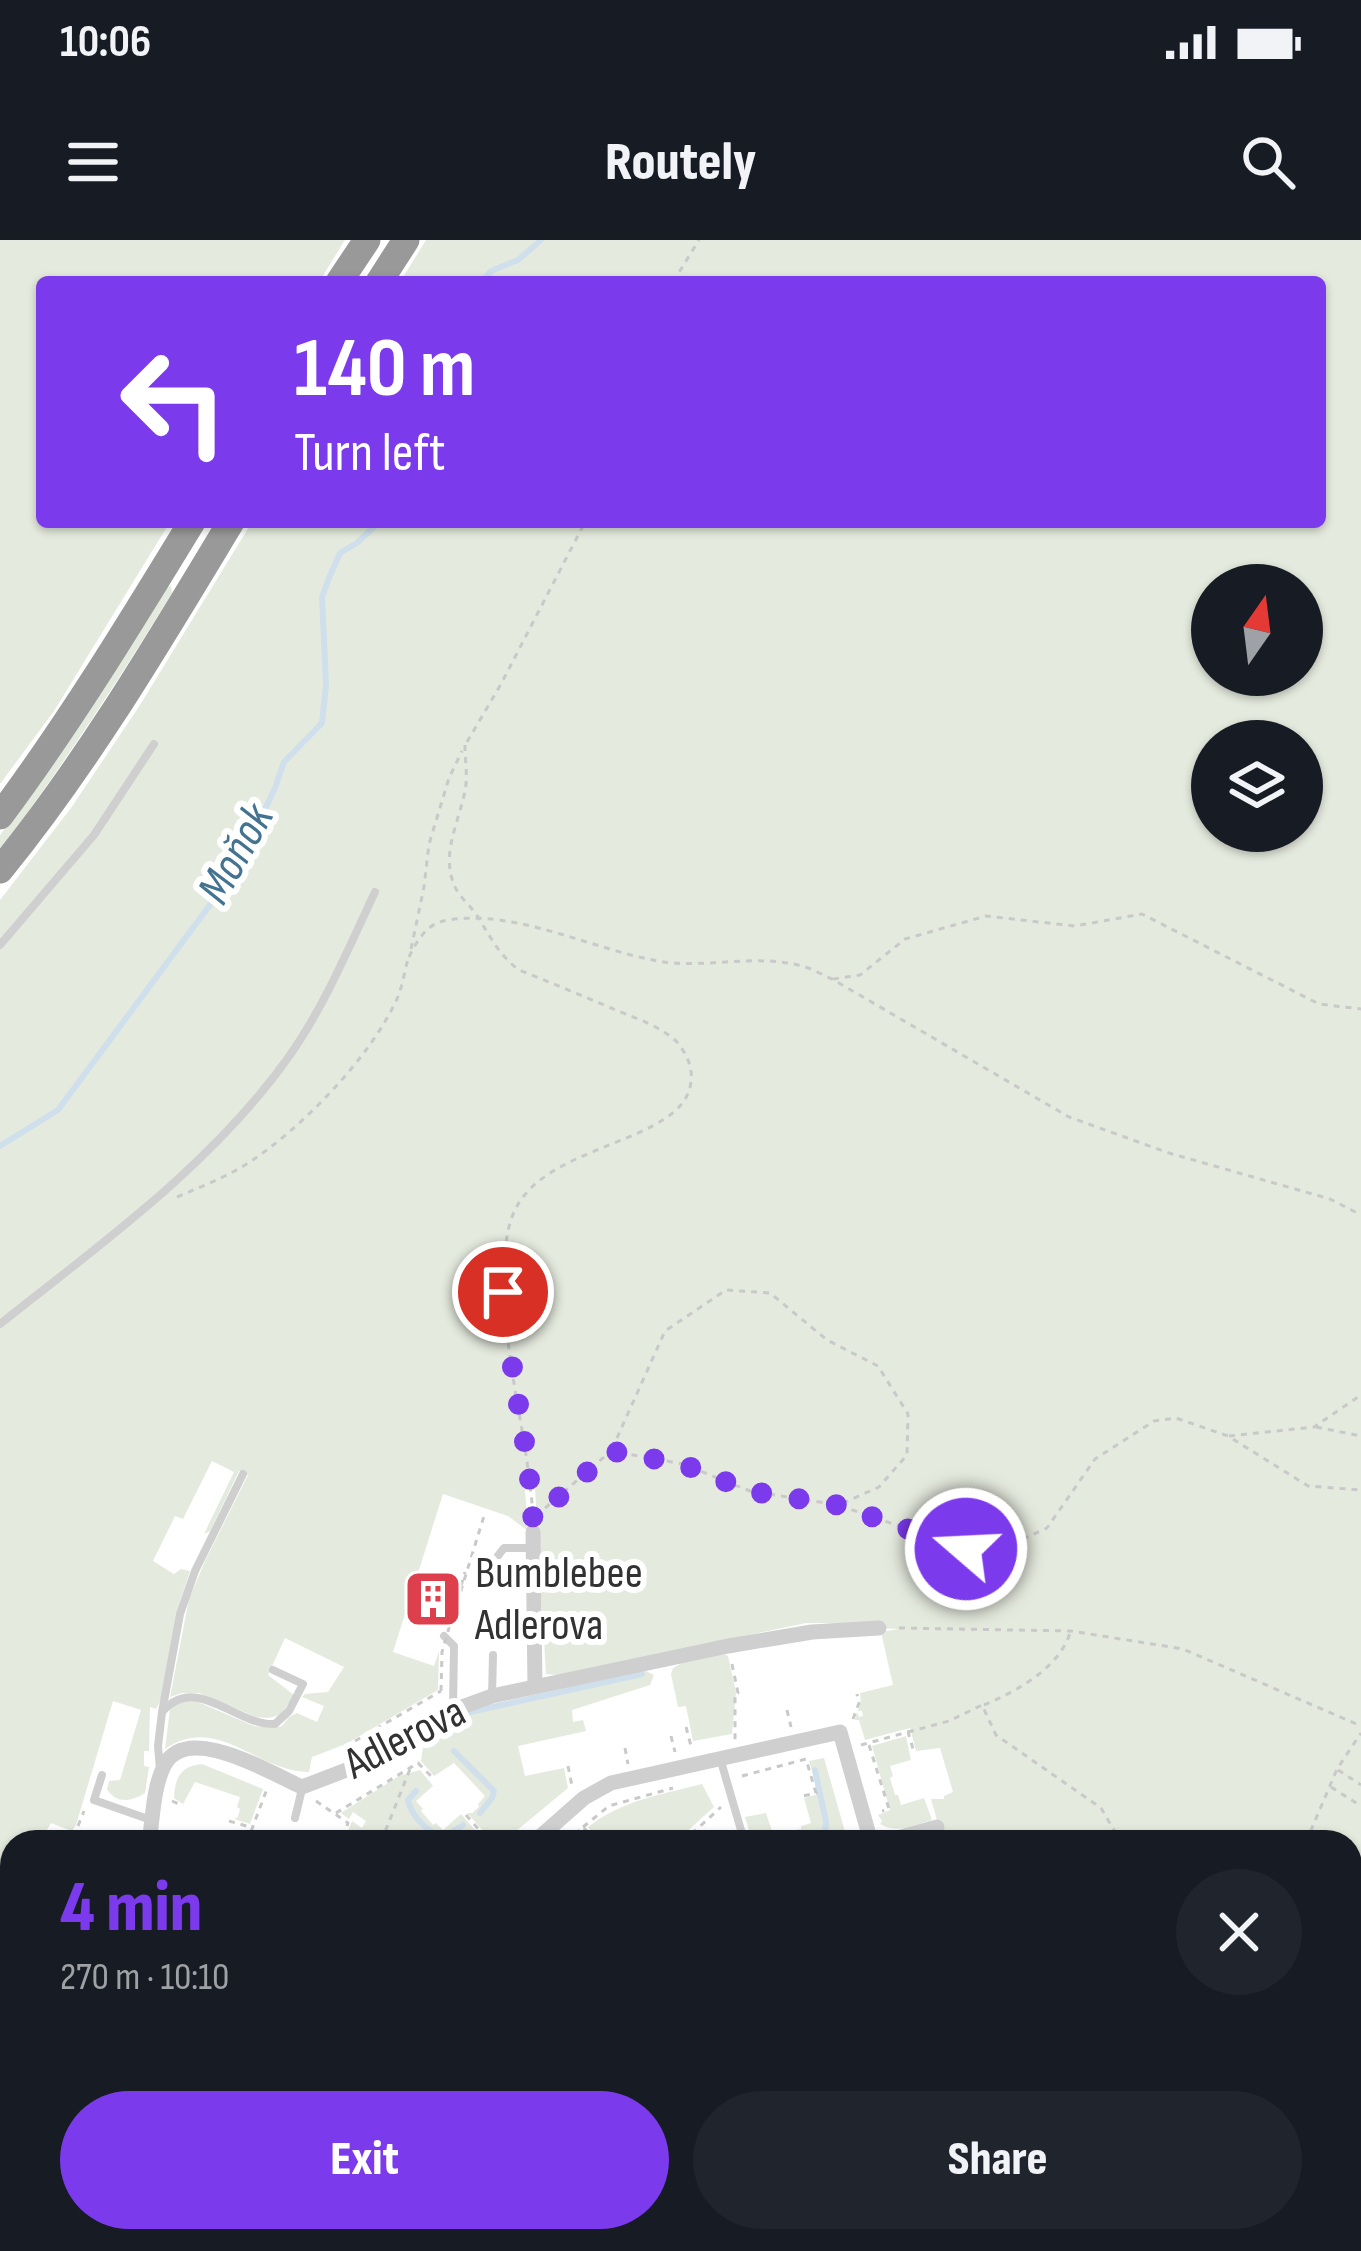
<!DOCTYPE html>
<html lang="en">
<head>
<meta charset="utf-8">
<style>
  :root { --surface:#171b24; --page:#20242c; --text:#f1f3f6; --muted:#9ea1a6; --accent:#7c3aed }
  body { margin:0; font-family:"Sofia Sans Condensed",sans-serif; background:var(--page); color:var(--text); height:100vh; display:flex; flex-direction:column; font-size:45px; white-space:nowrap }
  * { box-sizing:border-box; margin:0 }
  p { font-size:39px; color:var(--muted) }
  .icon { flex:none; width:66px; height:66px; fill:none; stroke:currentColor; stroke-width:2; stroke-linecap:round; stroke-linejoin:round }
  .map { position:relative; flex:1; overflow:hidden }
  .panel { position:absolute; left:0px; top:1590px; width:1362px; height:423px; display:flex; flex-direction:column; background:var(--surface); border-radius:36px 36px 0 0; box-shadow:0 3px 9px #0004 }
  .panel>* { flex:none }
  .guide { position:absolute; left:36px; top:36px; width:1290px; height:252px; border-radius:12px; box-shadow:0 3px 9px #0004; background:#7c3aed; color:#fff; overflow:hidden }
  .needle { width:78px; rotate:14deg }
  .buttons { position:absolute; left:1191px; top:324px; display:grid; gap:24px }
  .buttons a { display:grid; place-items:center; width:132px; height:132px; border-radius:50%; background:var(--surface); box-shadow:0 3px 9px #0004; font-size:60px }
  .pin { position:absolute; display:grid; place-items:center; width:102px; height:102px; color:#fff; margin:-51px; border:6px solid #fff; border-radius:50%; box-shadow:0 3px 12px #0007 }
  .me { position:absolute; width:132px; margin:-66px; rotate:289deg; stroke-linejoin:round; filter:drop-shadow(0 0 9px #0008) }
  .turn { display:flex; align-items:center; gap:42px; height:252px; padding:0 60px; font-size:54px }
  .turn .icon { width:156px; height:156px; stroke-width:2.5 }
  .turn b { display:block; font-size:84px; line-height:102px }
  .round { display:grid; place-items:center; flex:none; width:126px; height:126px; border-radius:63px; background:var(--page) }
  .head { display:flex; align-items:center; justify-content:space-between; height:204px; padding:0 60px }
  h1 { font-size:72px; font-weight:800; line-height:90px; color:var(--accent) }
  .cta { display:flex; gap:24px; margin-top:auto; padding:24px 60px }
  .cta a { flex:1; height:138px; border-radius:72px; background:var(--accent); color:#fff; font-size:48px; font-weight:800; line-height:138px; text-align:center }
  .cta a+a { background:var(--page); color:var(--text) }
  .status { display:flex; justify-content:space-between; align-items:center; height:84px; padding:0 60px; background:var(--surface); direction:ltr }
  .status svg { height:33px; fill:currentColor }
  header { display:flex; justify-content:space-between; align-items:center; height:156px; padding:0 60px; background:var(--surface); font-size:54px; font-weight:800 }
  .map>svg:first-child { display:block }
</style>
</head>
<body>
<div class="status"><b>10:06</b><svg viewBox="0 0 49 12"><path d="M0 12V9h3v3zM5 12V6h3v6zM10 12V3h3v9zM15 12V0h3v12zM26 1h20v11H26zM47 4h2v5h-2z"/></svg></div>
<header><svg class="icon" aria-label="menu" viewBox="0 0 24 24"><path d="M4 6h16M4 12h16M4 18h16"/></svg>Routely<svg class="icon" aria-label="search" viewBox="0 0 24 24"><circle cx="10" cy="10" r="6"/><path d="M15 15l6 6"/></svg></header>
<div class="map">
<svg width="1361" height="2011" viewBox="0 0 1361 2011">
  <rect width="100%" height="100%" fill="#fff"/>
  <!-- green -->
  <g fill="#e5eade" fill-rule="evenodd">
    <path d="M0,0H345L319,42H42V282H170L54,471L0,544Z"/>
    <path d="M426,0H1361V2011H1316L1313,2001H1350V1602H943L931,1559H944V1556L953,1552L940,1508L916,1511L910,1488L865,1500L859,1480H855L857,1472L859,1477L863,1476L862,1471H858L861,1462L860,1453L893,1445L881,1392L899,1389L879,1388L877,1383H806L558,1435L546,1434L535,1249L525,1250L528,1291L508,1276L443,1254L393,1412L434,1426L439,1411L438,1450L346,1504L312,1517L309,1532C255,1531 218,1473 165,1509L170,1469L172,1465L191,1459L254,1486L274,1488L282,1486L289,1477L297,1473L317,1482L324,1466L302,1457L305,1454L328,1452L344,1427L285,1398L268,1435L294,1455L281,1475L268,1478L256,1477L199,1453H182L170,1457L189,1359L205,1321L248,1235L239,1231L210,1291L204,1294L234,1232L212,1221L183,1279L175,1276L153,1321L174,1334L181,1329L190,1331L176,1374L161,1459L156,1469L150,1467L149,1511H144V1526L149,1527L145,1553C131,1562 116,1564 107,1549L109,1541L120,1540L141,1470L113,1461L76,1585L72,1591L51,1583L40,1602H12V1825L0,1822V660L71,568L140,465L252,282H1320V42H400ZM1212,345H1302V435H1212ZM1212,501H1302V591H1212Z"/>
    <path d="M171,346L172,353C118,441 62,527 0,610V595L46,533L166,347Z"/>
    <path d="M724,1414L728,1416L736,1452L732,1494L693,1501L686,1466L678,1467L671,1434L673,1428L682,1423Z"/>
    <path d="M646,1431L654,1435L650,1445L572,1470L573,1482L583,1480L586,1491L518,1506L525,1536L564,1528L568,1548L503,1602H474L484,1592L467,1573H472L479,1567L478,1564L485,1556L454,1523L434,1536L421,1521L423,1507L431,1500L433,1490L470,1471Z"/>
    <path d="M906,1496L911,1520L890,1526L893,1536L890,1538L895,1555H898L901,1565L924,1558L932,1580C915,1585 896,1594 880,1584L882,1581L878,1575L890,1570L872,1506Z"/>
    <path d="M824,1518L848,1602H756L752,1600L745,1577L766,1573L773,1594L801,1589V1586L811,1583L804,1558L819,1554L809,1521Z"/>
    <path d="M202,1524L263,1549L250,1584L234,1579L238,1577L240,1569L237,1567L240,1557L195,1542L183,1564L174,1558C175,1538 180,1526 202,1524Z"/>
    <path d="M420,1530L433,1546L416,1561L423,1569L421,1571L433,1585L436,1583L443,1590L461,1574L476,1591L465,1602H356L345,1598L352,1581L362,1588L366,1581L353,1572L349,1579L341,1573L399,1536Z"/>
    <path d="M702,1544L714,1567L675,1602H601L588,1587C623,1560 660,1555 702,1544Z"/>
    <path d="M692,2001H852L855,2011H700Z"/>
    <path d="M1109,2001H1302L1305,2011H1112Z"/>
  </g>
  <g fill="none" stroke-linecap="round" stroke-linejoin="round">
    <!-- stream -->
    <g stroke="#cfe0ec" stroke-width="6">
      <path d="M482,42L491,31L518,20L541,0"/>
      <path d="M0,906L58,870L238,627L275,548L284,522L322,483L326,445L322,357L329,338L340,313L357,303L379,282"/>
      <path d="M433,1491L470,1472L642,1434"/>
      <path d="M454,1511L494,1551L492,1558L480,1573"/>
      <path d="M416,1551L408,1560C411,1576 428,1592 443,1598L463,1585"/>
      <path d="M773,1598C791,1603 810,1604 825,1592L826,1582L815,1530"/>
      <path d="M375,1602L376,1599"/>
      <path d="M862,2001L865,2011"/>
    </g>
    <!-- path -->
    <g stroke="#c9c9c9" stroke-width="3" stroke-dasharray="6 6" stroke-linecap="butt">
      <path d="M673,42L699,0"/>
      <path d="M467,502L501,444L585,282"/>
      <path d="M465,505C465,518 467,531 466,544C462,578 439,612 455,647C460,658 472,667 478,677C491,698 499,715 519,730C550,742 580,755 611,768C632,777 659,785 676,801C686,812 693,827 691,842C684,904 547,902 515,970C507,986 505,1007 505,1024C500,1110 528,1192 533,1277"/>
      <path d="M411,709L424,647L429,604L449,538L462,511"/>
      <path d="M409,717C418,699 427,683 448,680C515,669 591,709 658,721C704,729 752,714 798,725C809,727 821,734 832,739L1069,877L1169,913L1330,959L1361,975"/>
      <path d="M833,739L860,735L905,699L986,676L1075,686L1142,674L1319,764L1361,769"/>
      <path d="M177,957C200,947 224,938 245,925C298,892 368,820 395,763C402,750 404,733 408,719"/>
      <path d="M1316,1187L1361,1196"/>
      <path d="M1229,1196L1314,1187L1361,1155"/>
      <path d="M612,1209L665,1091L726,1050L770,1053L827,1100L878,1126L908,1174L907,1215L879,1247L841,1264"/>
      <path d="M536,1276L611,1211L683,1224L750,1251L838,1265L966,1309H1001L1047,1288L1095,1219L1154,1181L1176,1178L1228,1196L1308,1246L1361,1250"/>
      <path d="M450,1386L484,1276"/>
      <path d="M899,1388L1071,1391L1183,1409L1361,1486"/>
      <path d="M732,1424L738,1453L735,1454V1501"/>
      <path d="M984,1465C1017,1451 1059,1428 1070,1393"/>
      <path d="M787,1470L791,1487"/>
      <path d="M853,1479L859,1463L857,1454"/>
      <path d="M686,1487L692,1510"/>
      <path d="M908,1492L949,1481L982,1465L996,1495L1101,1568L1121,1602"/>
      <path d="M671,1496L675,1512"/>
      <path d="M355,1501L441,1451"/>
      <path d="M861,1505L908,1492L914,1512"/>
      <path d="M869,1505L889,1569L882,1571"/>
      <path d="M625,1508L628,1524"/>
      <path d="M568,1526L572,1546"/>
      <path d="M1338,1530L1361,1545"/>
      <path d="M742,1536L806,1519L816,1553L803,1556"/>
      <path d="M1331,1547L1361,1566"/>
      <path d="M172,1561L183,1566"/>
      <path d="M316,1561L348,1583L343,1597"/>
      <path d="M336,1573L418,1523L433,1538"/>
      <path d="M466,1575L481,1592L470,1602"/>
      <path d="M229,1581L250,1587"/>
      <path d="M78,1586L84,1571"/>
      <path d="M583,1587L609,1566L673,1548"/>
      <path d="M247,1602L267,1549"/>
      <path d="M381,1602L410,1529"/>
      <path d="M566,1602L583,1587L597,1602"/>
      <path d="M683,1602L721,1567"/>
      <path d="M1306,1602L1337,1529L1361,1493"/>
      <path d="M1350,1654H1361"/>
      <path d="M0,1729L12,1738"/>
      <path d="M1350,1852L1361,1890"/>
      <path d="M0,1948L11,1897"/>
      <path d="M4,1969L12,1950"/>
      <path d="M1350,1977L1361,1976"/>
      <path d="M488,2001L491,2011"/>
      <path d="M684,2001L692,2011"/>
      <path d="M856,2001L859,2011"/>
      <path d="M1348,2001L1351,2011"/>
      <path d="M1287,2006L1294,2001"/>
      <path d="M628,2011L639,2001"/>
    </g>
    <!-- lane -->
    <g stroke="#cfcfcf" stroke-width="8">
      <path d="M0,705L94,595L154,504"/>
      <path d="M0,1084C102,1003 214,923 290,815C325,765 349,707 375,652"/>
      <path d="M496,1333L497,1317L504,1308H534"/>
      <path d="M444,1396L454,1406L453,1468"/>
      <path d="M492,1456L493,1415"/>
      <path d="M163,1471C196,1433 236,1486 275,1484L289,1471L303,1444L273,1430"/>
      <path d="M720,1518L743,1597"/>
      <path d="M160,1529L158,1506L162,1472L180,1374L195,1331L243,1234"/>
      <path d="M102,1535L94,1560L151,1580"/>
      <path d="M295,1578L302,1549"/>
      <path d="M123,2001L137,2011"/>
      <path d="M1101,2001L1104,2011"/>
      <path d="M184,2011L187,2008"/>
    </g>
    <!-- street -->
    <g stroke="#cfcfcf" stroke-width="15">
      <path d="M533,1292L535,1446"/>
      <path d="M149,1602C153,1578 153,1548 164,1526C186,1481 270,1533 302,1547L362,1524L440,1475L492,1456L728,1406L812,1392L879,1388"/>
      <path d="M534,1602L584,1558L611,1543L840,1492L871,1602"/>
      <path d="M883,1602L937,1587"/>
      <path d="M0,1988L12,1994"/>
      <path d="M26,2001L46,2011"/>
      <path d="M589,2011L592,2001"/>
    </g>
    <!-- secondary -->
    <g stroke="#bcbcbc" stroke-width="21">
      <path d="M0,1834L12,1840"/>
      <path d="M0,1867L12,1873"/>
      <path d="M271,2001L289,2011"/>
      <path d="M329,2001L348,2011"/>
    </g>
    <!-- highway -->
    <g stroke="#999" stroke-width="27">
      <path d="M339,42L367,0"/>
      <path d="M379,42L406,0"/>
      <path d="M0,576C70,482 131,382 192,282"/>
      <path d="M0,630C88,522 159,401 231,282"/>
    </g>
    <!-- path-bridge -->
    <path stroke="#c9c9c9" stroke-width="3" stroke-dasharray="6 6" stroke-linecap="butt" d="M441,1451L442,1412L465,1332"/>
  </g>
  <g fill="none" stroke-linecap="round" stroke-linejoin="round">
    <!-- route -->
    <path stroke="#7c3aed" stroke-width="21" stroke-dasharray="0 37.8" d="M503,1052C509,1128 529,1203 533,1280L611,1211L682,1224L749,1251L838,1265L966,1309"/>
  </g>
  <!-- icons -->
  <defs>
    <g id="building-square" transform="scale(3)"><rect x="-9" y="-9" width="18" height="18" rx="4" fill="#dd3f4c" stroke="#fff"/><path d="M-4-6H4V6H1V3H-1V6H-4ZM-2.5-4.3h1.7v1.8h-1.7ZM.8-4.3h1.7v1.8H.8ZM-2.5-1h1.7V.8h-1.7ZM.8-1h1.7V.8H.8Z" fill="#fff"/></g>
  </defs>
  <g fill-rule="evenodd">
    <use href="#building-square" x="433" y="1359"/>
  </g>
  <g text-anchor="middle" dominant-baseline="central" stroke-width="12" stroke-linejoin="round" paint-order="stroke">
    <!-- poi labels -->
    <g font-size="45" fill="#323232" stroke="#fff" text-anchor="start">
      <text x="475" y="1333">Bumblebee<tspan x="475" dy="52">Adlerova</tspan></text>
    </g>
    <!-- street labels -->
    <g font-size="45" fill="#323232" stroke="#fff">
      <text transform="translate(405 1498) rotate(-27)">Adlerova</text>
    </g>
    <!-- water labels -->
    <g font-size="48" font-style="italic" fill="#437391" stroke="#fff">
      <text transform="translate(236 614) rotate(-61)">Moňok</text>
    </g>
  </g>
</svg>
<div class="buttons">
<a><svg class="needle" viewBox="-14 -14 28 28"><path d="M0-13l5 13h-10z" fill="#e53935"/><path d="M0 13l5-13h-10z" fill="#9ea1a6"/></svg></a>
<a><svg class="icon" aria-label="layers" viewBox="0 0 24 24"><path d="M12 4l9 5-9 5-9-5zM3 14l9 5 9-5"/></svg></a>
</div>
<div class="pin" style="left:503px;top:1052px;background:#d93025"><svg class="icon" aria-label="arrive" viewBox="0 0 24 24"><path d="M6 21V4h12l-3 4 3 4H6"/></svg></div>
<svg class="me" style="left:966px;top:1309px" viewBox="-20 -20 40 40"><circle r="17" fill="#7c3aed" stroke="#fff" stroke-width="3"/><path d="M0-11L8 9 0 5-8 9z" fill="#fff"/></svg>
<div class="guide">
<div class="turn"><svg class="icon" aria-label="left" viewBox="0 0 24 24"><path d="M17 20v-9H6M10 6l-5 5 5 5"/></svg><div><b>140 m</b>Turn left</div></div>
</div>
<section class="panel">
<div class="head"><div><h1>4 min</h1><p>270 m · 10:10</p></div><a class="round"><svg class="icon" aria-label="close" viewBox="0 0 24 24"><path d="M6 6l12 12M18 6L6 18"/></svg></a></div>
<div class="cta"><a>Exit</a><a>Share</a></div>
</section>
</div>
</body>
</html>
